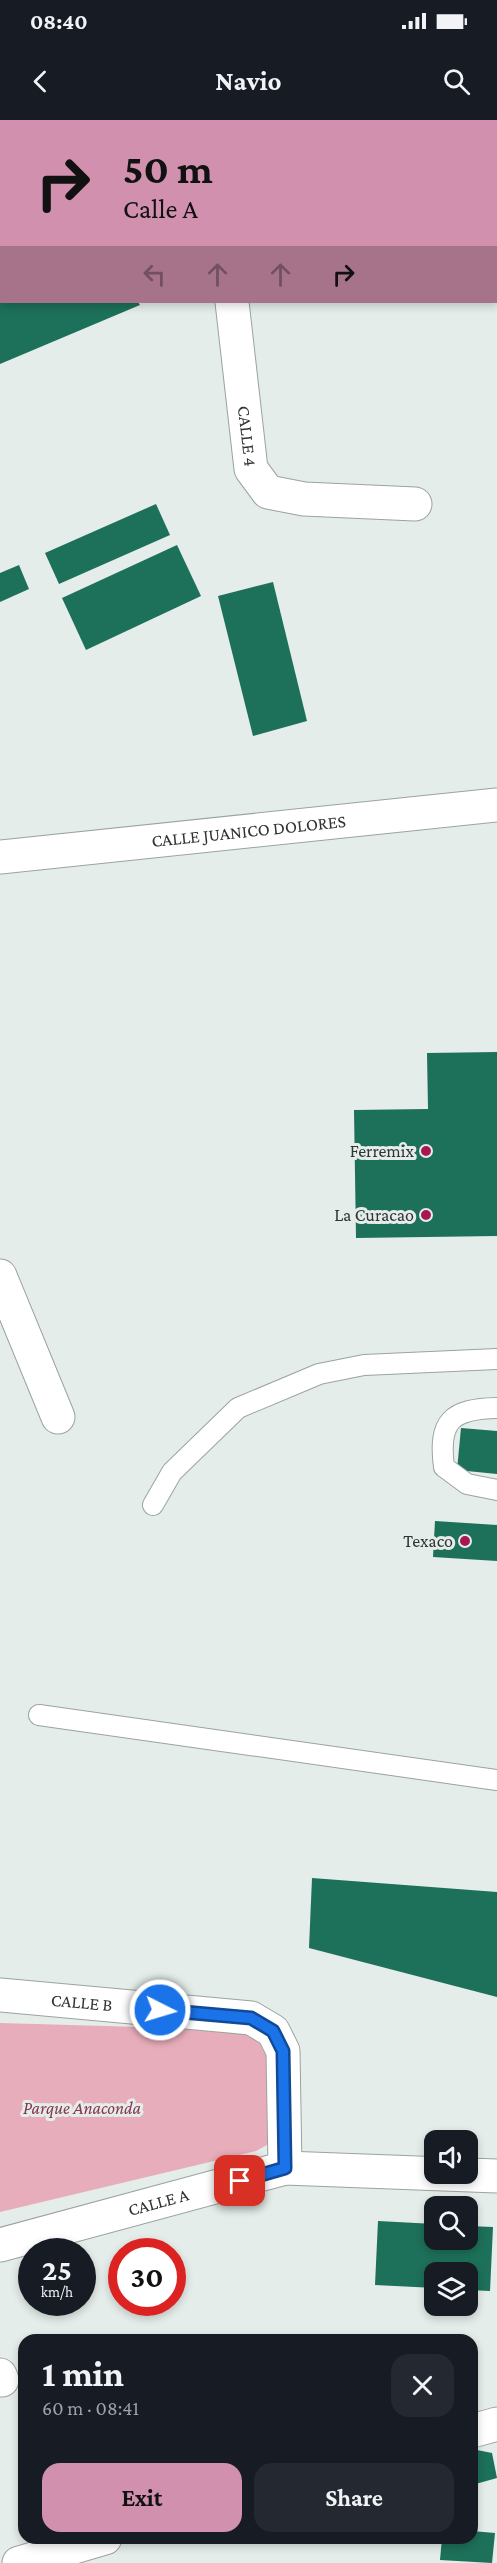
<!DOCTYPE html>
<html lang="en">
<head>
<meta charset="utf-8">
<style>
  :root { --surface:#171b24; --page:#242831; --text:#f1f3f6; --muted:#9ea1a6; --accent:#d090ae }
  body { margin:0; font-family:"Crimson Pro",serif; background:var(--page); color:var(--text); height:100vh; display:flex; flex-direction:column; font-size:22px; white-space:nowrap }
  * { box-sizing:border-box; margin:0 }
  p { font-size:20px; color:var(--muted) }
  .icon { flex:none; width:33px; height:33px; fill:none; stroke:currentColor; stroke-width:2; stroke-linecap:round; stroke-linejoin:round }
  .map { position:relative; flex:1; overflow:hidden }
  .panel { position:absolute; left:18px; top:2214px; width:460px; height:210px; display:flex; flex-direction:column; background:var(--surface); border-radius:18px; box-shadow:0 3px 9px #0003 }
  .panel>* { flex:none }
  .guide { position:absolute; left:0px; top:0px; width:498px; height:183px; box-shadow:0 3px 9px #0003; background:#d090ae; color:#111; overflow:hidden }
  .fabs { position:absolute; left:424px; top:2010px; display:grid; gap:12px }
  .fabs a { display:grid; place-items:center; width:54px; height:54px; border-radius:12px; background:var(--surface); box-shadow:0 3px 9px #0003; font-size:30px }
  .speed { position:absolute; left:18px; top:2118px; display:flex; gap:12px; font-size:30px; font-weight:700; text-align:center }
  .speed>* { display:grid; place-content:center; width:78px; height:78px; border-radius:50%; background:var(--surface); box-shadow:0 3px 9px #0003; line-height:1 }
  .speed small { font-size:15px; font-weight:400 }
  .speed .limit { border:9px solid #d22; background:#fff; color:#111 }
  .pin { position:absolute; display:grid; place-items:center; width:51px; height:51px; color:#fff; margin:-26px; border-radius:12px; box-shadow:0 3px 9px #0006 }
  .me { position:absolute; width:66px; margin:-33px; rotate:95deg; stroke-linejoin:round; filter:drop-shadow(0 0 4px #0008) }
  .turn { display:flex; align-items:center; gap:21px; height:126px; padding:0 24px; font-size:27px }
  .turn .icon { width:78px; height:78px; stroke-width:2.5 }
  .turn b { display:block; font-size:42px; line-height:51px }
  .lanes { display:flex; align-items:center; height:57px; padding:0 24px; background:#0003; justify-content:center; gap:30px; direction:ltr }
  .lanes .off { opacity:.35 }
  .round { display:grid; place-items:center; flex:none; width:63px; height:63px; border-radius:18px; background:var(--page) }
  .summary { display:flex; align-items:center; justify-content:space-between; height:102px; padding:0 24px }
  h1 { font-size:36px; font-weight:700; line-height:45px }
  .button { display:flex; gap:12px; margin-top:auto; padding:12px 24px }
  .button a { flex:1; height:69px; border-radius:18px; background:var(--accent); color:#111; font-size:24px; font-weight:700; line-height:69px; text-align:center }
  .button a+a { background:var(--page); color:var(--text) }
  .status { display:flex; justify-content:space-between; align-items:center; height:42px; padding:0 30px; background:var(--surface); direction:ltr }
  .status svg { height:16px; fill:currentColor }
  header { display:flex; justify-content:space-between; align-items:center; height:78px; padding:0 24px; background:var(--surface); font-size:27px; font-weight:700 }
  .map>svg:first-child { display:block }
</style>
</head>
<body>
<div class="status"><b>08:40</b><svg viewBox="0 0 49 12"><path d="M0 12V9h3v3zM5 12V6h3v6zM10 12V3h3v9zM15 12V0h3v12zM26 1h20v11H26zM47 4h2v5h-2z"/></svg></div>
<header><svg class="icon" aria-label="back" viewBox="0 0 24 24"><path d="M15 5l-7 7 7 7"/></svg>Navio<svg class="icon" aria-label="search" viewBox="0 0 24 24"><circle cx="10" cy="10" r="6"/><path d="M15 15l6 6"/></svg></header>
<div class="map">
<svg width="497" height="2443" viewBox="0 0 497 2443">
  <rect width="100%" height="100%" fill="#e4ede9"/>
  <!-- green -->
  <path fill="#e7adbb" d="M0,1903L245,1910L269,1926L273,2016L267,2025L256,2031L0,2092Z"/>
  <!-- building -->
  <g fill="#1d7059">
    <path d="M0,182H138L140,185L0,244Z"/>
    <path d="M156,384L170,415L59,464L45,433Z"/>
    <path d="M177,425L201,476L86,530L62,478Z"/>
    <path d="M19,445L29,469L0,482V453Z"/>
    <path d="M273,462L307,601L253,616L218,476Z"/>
    <path d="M497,932V1116L356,1118L354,990L428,989L427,933Z"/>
    <path d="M461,1308L497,1311V1354L457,1350Z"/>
    <path d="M435,1401L497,1405V1441L433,1437Z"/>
    <path d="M312,1758L497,1772V1877L309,1828Z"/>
    <path d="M378,2101L435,2104V2120H468V2106L493,2107L490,2171L468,2170V2152H435V2168L375,2165Z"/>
    <path d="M472,2329L492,2333L497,2358L472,2365Z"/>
    <path d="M472,2411L495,2413L492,2443L440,2440L442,2418H472Z"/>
  </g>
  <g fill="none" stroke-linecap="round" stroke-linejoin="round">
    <!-- lane casing -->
    <g stroke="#9ba3a0" stroke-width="22">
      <g id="lane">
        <path d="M497,1288C451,1289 438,1301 444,1347L467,1364L497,1370"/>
        <path d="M153,1385L172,1352L238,1288L319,1254L364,1245L497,1239"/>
        <path d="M39,1595L497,1660"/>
      </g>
    </g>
    <!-- street casing -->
    <g stroke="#9ba3a0" stroke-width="35">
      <g id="street">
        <path d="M212,2V0"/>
        <path id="s1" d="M232,182L251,349L268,372L304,379L415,384"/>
        <path id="s2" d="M0,737L497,685"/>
        <path d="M0,1156L58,1297"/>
        <path id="s3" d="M0,1875L251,1898L273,1911L283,1931L285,2048"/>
        <path id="s4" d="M0,2125L285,2048L497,2056"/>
        <path d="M0,2255L2,2260"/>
        <path d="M472,2311L497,2304"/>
        <path d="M19,2443L105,2418"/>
      </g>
    </g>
    <!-- lane -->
    <use href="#lane" stroke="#fff" stroke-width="20"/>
    <!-- street -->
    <use href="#street" stroke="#fff" stroke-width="33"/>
  </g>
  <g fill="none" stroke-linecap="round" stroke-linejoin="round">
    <!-- route casing -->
    <g stroke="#114b97" stroke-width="15">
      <path id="route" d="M160,1890L251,1898L273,1911L283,1931L285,2048L240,2061"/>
    </g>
    <!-- route -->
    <use href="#route" stroke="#1a73e8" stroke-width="10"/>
  </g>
  <!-- markers -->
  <g fill="#a71755" stroke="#e4ede9" stroke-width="2">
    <circle cx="426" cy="1031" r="6"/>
    <circle cx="426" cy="1095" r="6"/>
    <circle cx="465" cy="1421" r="6"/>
  </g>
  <g text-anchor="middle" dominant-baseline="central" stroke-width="6" stroke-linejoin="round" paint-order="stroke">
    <!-- street labels -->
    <g font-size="18" fill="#303432" stroke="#e4ede9">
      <text stroke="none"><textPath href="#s1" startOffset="135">CALLE 4</textPath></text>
      <text stroke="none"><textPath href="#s2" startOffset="250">CALLE JUANICO DOLORES</textPath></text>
      <text stroke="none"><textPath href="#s3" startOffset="82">CALLE B</textPath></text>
      <text stroke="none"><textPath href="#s4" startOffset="164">CALLE A</textPath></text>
    </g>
    <!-- poi labels -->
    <g font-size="18" fill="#303432" stroke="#e4ede9" text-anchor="end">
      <text x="414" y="1031">Ferremix</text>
      <text x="414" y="1095">La Curacao</text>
      <text x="453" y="1421">Texaco</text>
    </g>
    <!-- park labels -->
    <g font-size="18" font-style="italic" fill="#87344f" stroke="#e4ede9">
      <text x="82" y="1988">Parque Anaconda</text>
    </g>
  </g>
</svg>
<div class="fabs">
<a><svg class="icon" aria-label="sound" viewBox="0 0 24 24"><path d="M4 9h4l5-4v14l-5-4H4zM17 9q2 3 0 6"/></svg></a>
<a><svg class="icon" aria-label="search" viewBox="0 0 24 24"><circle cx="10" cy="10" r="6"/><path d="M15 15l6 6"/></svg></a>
<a><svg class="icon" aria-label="layers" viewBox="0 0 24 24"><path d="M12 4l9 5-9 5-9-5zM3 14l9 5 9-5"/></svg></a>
</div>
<div class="speed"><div>25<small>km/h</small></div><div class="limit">30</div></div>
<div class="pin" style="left:240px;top:2061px;background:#d93025"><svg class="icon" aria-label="arrive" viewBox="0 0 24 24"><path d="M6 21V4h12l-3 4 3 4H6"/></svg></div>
<svg class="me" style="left:160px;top:1890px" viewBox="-20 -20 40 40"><circle r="17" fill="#1a73e8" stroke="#fff" stroke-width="3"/><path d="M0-11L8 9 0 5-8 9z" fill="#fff"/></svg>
<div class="guide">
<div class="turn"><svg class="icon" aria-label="right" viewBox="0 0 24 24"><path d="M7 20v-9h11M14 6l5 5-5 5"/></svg><div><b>50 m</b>Calle A</div></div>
<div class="lanes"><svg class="icon off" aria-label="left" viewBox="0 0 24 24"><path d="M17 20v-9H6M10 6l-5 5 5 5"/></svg><svg class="icon off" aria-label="ahead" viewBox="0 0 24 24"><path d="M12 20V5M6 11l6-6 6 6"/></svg><svg class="icon off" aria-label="ahead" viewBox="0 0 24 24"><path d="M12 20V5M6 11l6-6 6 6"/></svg><svg class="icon" aria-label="right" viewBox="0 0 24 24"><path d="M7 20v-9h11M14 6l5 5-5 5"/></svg></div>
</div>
<section class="panel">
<div class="summary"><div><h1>1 min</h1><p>60 m · 08:41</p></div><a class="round"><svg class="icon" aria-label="close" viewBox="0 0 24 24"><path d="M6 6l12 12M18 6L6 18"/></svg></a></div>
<div class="button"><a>Exit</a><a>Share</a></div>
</section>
</div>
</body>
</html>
